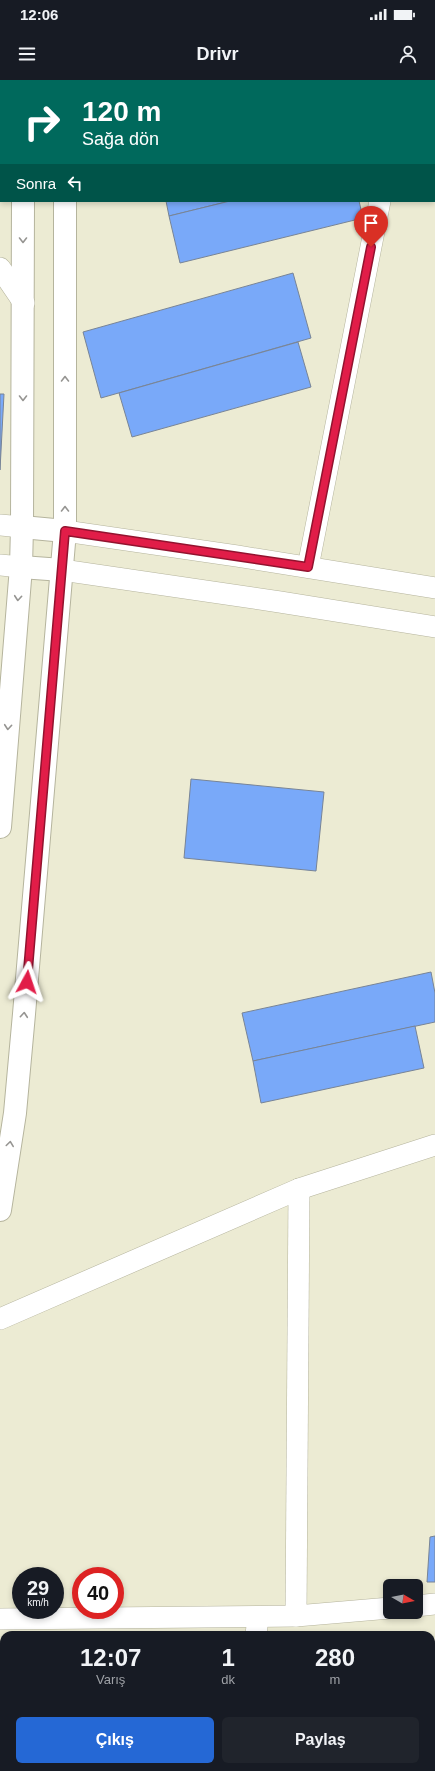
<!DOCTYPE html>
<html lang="tr">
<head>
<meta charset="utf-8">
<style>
  :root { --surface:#171b24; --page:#20242c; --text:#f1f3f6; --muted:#9ea1a6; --accent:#2568d5 }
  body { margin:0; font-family:Arial,sans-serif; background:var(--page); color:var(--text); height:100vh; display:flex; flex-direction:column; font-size:15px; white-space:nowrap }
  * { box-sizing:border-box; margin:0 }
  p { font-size:13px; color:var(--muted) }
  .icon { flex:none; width:22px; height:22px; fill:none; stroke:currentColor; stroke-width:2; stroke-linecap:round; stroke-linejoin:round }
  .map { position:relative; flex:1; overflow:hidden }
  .drawer { position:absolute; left:0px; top:1551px; width:435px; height:140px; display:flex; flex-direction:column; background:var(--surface); border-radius:12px 12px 0 0; box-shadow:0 2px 6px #0003 }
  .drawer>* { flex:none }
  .guide { position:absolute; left:0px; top:0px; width:435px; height:122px; box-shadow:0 2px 6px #0003; background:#00695c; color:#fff; overflow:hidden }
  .needle { width:26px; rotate:99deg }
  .controls { position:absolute; left:383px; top:1499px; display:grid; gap:8px }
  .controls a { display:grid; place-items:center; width:40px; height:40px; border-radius:6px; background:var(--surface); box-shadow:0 2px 6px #0003; font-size:20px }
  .speed { position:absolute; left:12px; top:1487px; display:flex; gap:8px; font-size:20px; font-weight:700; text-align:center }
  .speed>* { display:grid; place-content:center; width:52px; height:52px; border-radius:50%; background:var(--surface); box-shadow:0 2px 6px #0003; line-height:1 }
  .speed small { font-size:10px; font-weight:400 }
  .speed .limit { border:6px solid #d22; background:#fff; color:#111 }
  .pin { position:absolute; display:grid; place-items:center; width:34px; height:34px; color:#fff; margin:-41px -17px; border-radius:50% 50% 50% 0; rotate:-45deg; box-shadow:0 0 4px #0007 }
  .pin .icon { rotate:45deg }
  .me { position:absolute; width:44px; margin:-22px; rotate:5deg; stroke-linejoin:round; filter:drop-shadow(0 0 3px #0008) }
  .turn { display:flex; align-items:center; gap:14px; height:84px; padding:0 16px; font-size:18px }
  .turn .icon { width:52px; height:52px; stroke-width:2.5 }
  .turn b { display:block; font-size:28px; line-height:34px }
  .then { display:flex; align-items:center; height:38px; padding:0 16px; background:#0003; gap:8px; font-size:15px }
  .eta { display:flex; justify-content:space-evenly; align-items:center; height:68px; text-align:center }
  .eta b { font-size:24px; font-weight:700; line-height:28px }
  .cta { display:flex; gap:8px; margin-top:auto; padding:8px 16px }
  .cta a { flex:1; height:46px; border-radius:6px; background:var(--accent); color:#fff; font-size:16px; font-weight:700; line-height:46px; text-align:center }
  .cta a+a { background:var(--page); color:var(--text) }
  .status { display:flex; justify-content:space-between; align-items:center; height:28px; padding:0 20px; background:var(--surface); direction:ltr }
  .status svg { height:11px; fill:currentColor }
  header { display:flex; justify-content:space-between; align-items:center; height:52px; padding:0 16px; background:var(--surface); font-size:18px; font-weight:700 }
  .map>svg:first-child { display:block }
</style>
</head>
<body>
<div class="status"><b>12:06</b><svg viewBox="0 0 49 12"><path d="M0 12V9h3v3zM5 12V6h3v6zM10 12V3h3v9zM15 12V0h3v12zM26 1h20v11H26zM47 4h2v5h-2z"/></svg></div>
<header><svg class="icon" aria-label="menu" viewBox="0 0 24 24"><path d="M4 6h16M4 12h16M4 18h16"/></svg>Drivr<svg class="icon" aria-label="person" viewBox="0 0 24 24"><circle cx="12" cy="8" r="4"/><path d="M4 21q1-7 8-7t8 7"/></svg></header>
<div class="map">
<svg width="435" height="1691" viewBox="0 0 435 1691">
  <rect width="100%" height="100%" fill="#ecebd3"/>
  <!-- building -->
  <g fill="#79a9f9" stroke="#788496">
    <path d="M166,121H230L169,136Z"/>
    <path d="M230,121H359L363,138L180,183L169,136Z"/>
    <path d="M293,193L311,258L101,318L83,252Z"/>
    <path d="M298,262L311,307L132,357L119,313Z"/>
    <path d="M0,314H4L0,390Z"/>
    <path d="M191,699L324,712L316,791L184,778Z"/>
    <path d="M431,892L435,913V942L253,981L242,933Z"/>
    <path d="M415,946L424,988L261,1023L253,981Z"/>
    <path d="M435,1456V1502H427L430,1457Z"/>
  </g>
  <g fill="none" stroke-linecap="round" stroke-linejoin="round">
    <!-- street casing -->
    <g stroke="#b5b49d" stroke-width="22">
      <g id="street">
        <path d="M179,1L180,0"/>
        <path d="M404,1V0"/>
        <path d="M0,188L24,223"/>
        <path d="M0,445L22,447"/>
        <path d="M65,451L237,476L435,508"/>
        <path d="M0,485L21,487"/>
        <path d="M308,487L380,121"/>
        <path d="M62,490L280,522L435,547"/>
        <path d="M0,1239L299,1109L435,1065"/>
        <path d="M416,1526L435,1524"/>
        <path d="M296,1536L299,1109"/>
        <path d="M0,1539L296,1536L390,1528"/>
        <path d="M256,1555L258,1537"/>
        <path d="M240,1691V1687"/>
      </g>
    </g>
    <!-- secondary casing -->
    <g stroke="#b5b49d" stroke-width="24">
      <g id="secondary">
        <path d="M22,0V1"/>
        <path d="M65,1V0"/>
        <path d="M22,447L65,451"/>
        <path d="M21,487L62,490"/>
        <path d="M0,747L21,487L22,447L23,121"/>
        <path d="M0,1130L15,1033L24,934L65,451V121"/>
      </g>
    </g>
    <!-- street -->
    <use href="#street" stroke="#fff" stroke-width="21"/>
    <!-- secondary -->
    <use href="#secondary" stroke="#fff" stroke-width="22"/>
  </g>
  <!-- one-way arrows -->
  <defs><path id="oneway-chevron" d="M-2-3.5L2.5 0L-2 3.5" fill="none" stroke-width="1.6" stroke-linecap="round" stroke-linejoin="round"/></defs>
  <g stroke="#969592">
    <use href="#oneway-chevron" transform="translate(23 160) rotate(90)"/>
    <use href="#oneway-chevron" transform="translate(65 299) rotate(-90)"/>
    <use href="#oneway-chevron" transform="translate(23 318) rotate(90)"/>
    <use href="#oneway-chevron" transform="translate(65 429) rotate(-90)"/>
    <use href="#oneway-chevron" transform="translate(18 518) rotate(95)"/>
    <use href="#oneway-chevron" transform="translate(8 647) rotate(95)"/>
    <use href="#oneway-chevron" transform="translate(24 935) rotate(-85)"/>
    <use href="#oneway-chevron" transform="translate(10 1064) rotate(-82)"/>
  </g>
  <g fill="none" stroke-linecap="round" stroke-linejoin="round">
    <!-- route casing -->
    <g stroke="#92132f" stroke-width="10">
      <path id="route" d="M27,902L65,451L308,487L371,167"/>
    </g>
    <!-- route -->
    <use href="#route" stroke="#e11d48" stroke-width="7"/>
  </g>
</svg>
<div class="controls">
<a><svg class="needle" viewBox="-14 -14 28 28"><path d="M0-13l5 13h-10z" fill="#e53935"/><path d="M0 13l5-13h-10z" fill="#9ea1a6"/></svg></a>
</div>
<div class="speed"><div>29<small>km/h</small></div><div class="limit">40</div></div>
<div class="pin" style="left:371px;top:167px;background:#d93025"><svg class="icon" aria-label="arrive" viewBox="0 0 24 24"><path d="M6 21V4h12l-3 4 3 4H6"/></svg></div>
<svg class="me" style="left:27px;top:902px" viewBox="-20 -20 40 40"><path d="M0-17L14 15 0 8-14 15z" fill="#e11d48" stroke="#fff" stroke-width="4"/></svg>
<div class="guide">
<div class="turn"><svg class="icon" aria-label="right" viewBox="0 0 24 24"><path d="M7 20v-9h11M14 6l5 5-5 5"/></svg><div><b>120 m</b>Sağa dön</div></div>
<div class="then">Sonra<svg class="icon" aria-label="left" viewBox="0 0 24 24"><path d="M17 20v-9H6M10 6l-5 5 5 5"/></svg></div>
</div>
<section class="drawer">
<div class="eta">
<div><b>12:07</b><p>Varış</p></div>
<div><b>1</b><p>dk</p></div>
<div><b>280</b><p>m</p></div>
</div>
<div class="cta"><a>Çıkış</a><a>Paylaş</a></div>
</section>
</div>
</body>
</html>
